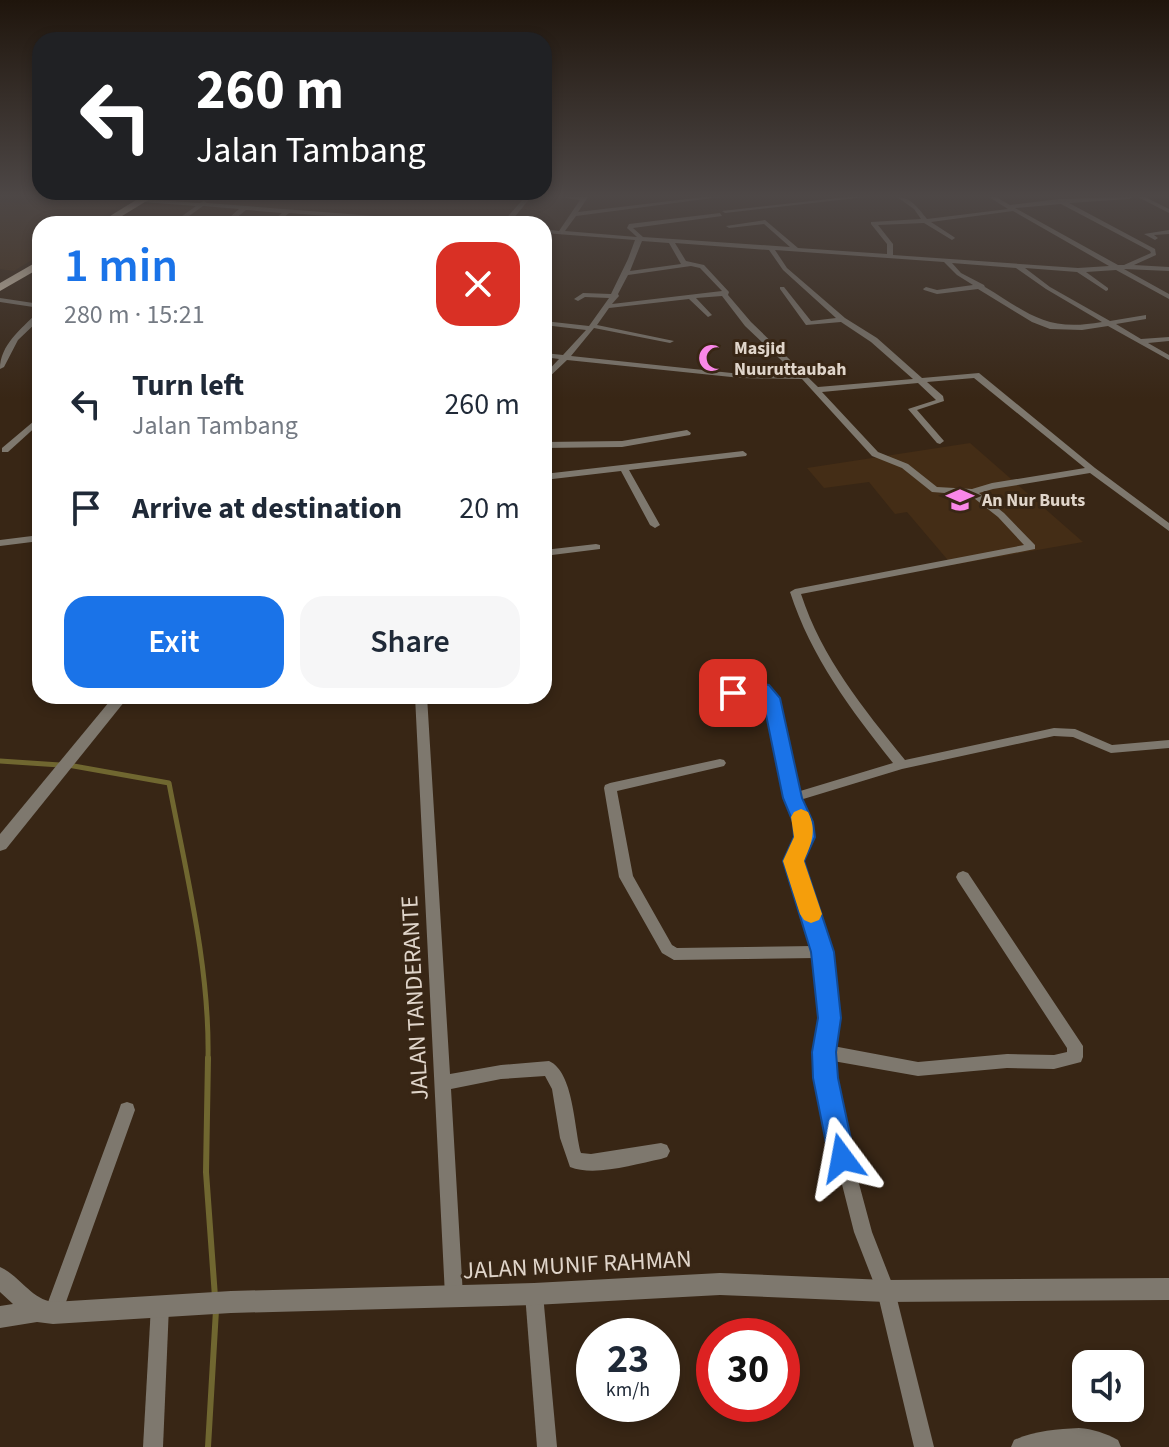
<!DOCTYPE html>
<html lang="en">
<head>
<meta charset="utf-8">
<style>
  :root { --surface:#fff; --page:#f6f6f7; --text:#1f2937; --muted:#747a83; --accent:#1a73e8 }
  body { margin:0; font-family:"Source Sans 3",sans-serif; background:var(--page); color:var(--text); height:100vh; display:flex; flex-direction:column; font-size:30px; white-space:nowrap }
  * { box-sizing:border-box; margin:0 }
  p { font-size:26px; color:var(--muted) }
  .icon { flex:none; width:44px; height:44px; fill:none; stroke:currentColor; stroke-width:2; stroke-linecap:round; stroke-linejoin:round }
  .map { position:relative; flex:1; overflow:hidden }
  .drawer { position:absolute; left:32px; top:216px; width:520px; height:488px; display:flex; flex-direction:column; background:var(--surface); border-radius:24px; box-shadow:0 4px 12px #0003 }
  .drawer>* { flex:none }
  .hud { position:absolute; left:32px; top:32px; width:520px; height:168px; border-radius:24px; box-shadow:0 4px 12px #0003; background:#202124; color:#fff; overflow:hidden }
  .tools { position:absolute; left:1072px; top:1350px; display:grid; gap:16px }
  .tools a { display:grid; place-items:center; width:72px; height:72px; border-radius:16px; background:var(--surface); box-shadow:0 4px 12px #0003; font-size:40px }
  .speed { position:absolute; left:576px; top:1318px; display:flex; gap:16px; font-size:40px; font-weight:700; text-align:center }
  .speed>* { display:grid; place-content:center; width:104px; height:104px; border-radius:50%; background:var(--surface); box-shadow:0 4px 12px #0003; line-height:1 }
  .speed small { font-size:20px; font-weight:400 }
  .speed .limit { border:12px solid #d22; background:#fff; color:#111 }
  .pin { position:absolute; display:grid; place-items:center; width:68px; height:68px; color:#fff; margin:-34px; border-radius:16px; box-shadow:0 4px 12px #0006 }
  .me { position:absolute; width:88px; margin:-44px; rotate:347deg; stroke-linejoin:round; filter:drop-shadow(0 0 6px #0008) }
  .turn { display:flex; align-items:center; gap:28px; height:168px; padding:0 32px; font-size:36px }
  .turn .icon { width:104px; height:104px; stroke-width:2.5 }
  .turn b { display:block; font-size:56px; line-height:68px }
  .round { display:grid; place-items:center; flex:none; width:84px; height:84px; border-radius:24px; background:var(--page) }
  .summary { display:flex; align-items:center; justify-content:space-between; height:136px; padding:0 32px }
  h1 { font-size:48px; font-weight:600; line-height:60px; color:var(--accent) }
  .action { display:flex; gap:16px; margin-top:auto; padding:16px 32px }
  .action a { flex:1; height:92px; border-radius:24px; background:var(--accent); color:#fff; font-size:32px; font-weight:600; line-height:92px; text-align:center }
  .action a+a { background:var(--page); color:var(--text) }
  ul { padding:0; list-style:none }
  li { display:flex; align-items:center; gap:24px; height:104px; padding:0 32px }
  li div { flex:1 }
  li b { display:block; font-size:30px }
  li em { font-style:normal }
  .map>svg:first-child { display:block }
</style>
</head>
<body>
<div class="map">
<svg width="1169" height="1447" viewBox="0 0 1169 1447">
  <rect width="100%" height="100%" fill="#382615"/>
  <!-- built -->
  <g fill="#442d16">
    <path d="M39,197H134L90,224H40V255L14,271L0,269V202L28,204Z"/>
    <path d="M970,443L1083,542L952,565L907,512L895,514L869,482L824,488L807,468Z"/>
  </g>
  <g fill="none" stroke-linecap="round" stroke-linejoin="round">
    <!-- stream-far1 -->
    <g stroke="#706730" stroke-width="5">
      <path d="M0,761L60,765"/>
      <path d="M68,765L169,783C186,873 210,968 208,1060"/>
    </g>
    <!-- stream -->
    <g stroke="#706730" stroke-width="6">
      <path d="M208,1058L206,1172L215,1297"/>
      <path d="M208,1447L216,1310"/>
    </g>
    <!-- minor -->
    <g fill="#7e786e" fill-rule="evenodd">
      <path d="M450,197H478L475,199H453Z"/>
      <path d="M506,197H529L530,198L527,200Z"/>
      <path d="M560,197H588L578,212L704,197H720L576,216L565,231L637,237L627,228L629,224L720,213L722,216L633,228L643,237L790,247L764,224L729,228L726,226L765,220L798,248L887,254V244L871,224V222L921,219L914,209L897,197C911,197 919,209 927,219L1008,209L989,197H996L1010,205L1060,199L1132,197L1129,199L1069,203L1155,249L1156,255L1134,265L1169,267V271L1124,269L1169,294V299L1116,270L1086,272L1108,288V290L1106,291L1077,272L1025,268L1050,287L1110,321L1146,315V319L1116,324L1141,339L1169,337V341L1148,343L1169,355V360L1108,326L1082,330L1050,329L1032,322L978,289L937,294L924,290L923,289L926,287L937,290L973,285L957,275L944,262L775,250L787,268L845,318L877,338L922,378L979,373L1095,468L1169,523V531L1090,473L993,489L979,493L1004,513L1035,545V549L801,594C822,658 863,708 905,760L1054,728L1075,729L1112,745L1169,740V748L1111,753L1073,737L1054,736L902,769L800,800C813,830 814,832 800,861L830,952L837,1018L833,1046L918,1062L1007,1054L1054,1055L1067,1052V1048L958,881L956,877L958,873L963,871L968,873L1083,1046V1057L1081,1062L1054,1069L1007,1068L918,1076L833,1061L840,1113L872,1232L895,1291L934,1447H914L877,1291L854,1232L824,1113L816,1052L821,1018L816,958L674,960L662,953L619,877L604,788L605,785L610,783L720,759L724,760L726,763L724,766L720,767L617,791L633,876L672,945L677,948L814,946L786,861L798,837L796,822L786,798L770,712L766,700L760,694L733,697L727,693L733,689L763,686C769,689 774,692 777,698C787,718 793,768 797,792L893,763C851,710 811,657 790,592L795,589L1024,545L998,517L970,495L932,492L902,468L872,456L802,379L741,378L567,360L544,382V375L559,359L544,357V353L563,355L586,330L544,325V321L589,326L609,298L585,297L578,301L574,299L583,293L611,294L628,259L635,240L544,233V229L559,231L580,200ZM1061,204L1150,251L1151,253L1124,265H1118L1015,208ZM1013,211L1109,266L1078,268L893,255V244L878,225L924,223L952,240L955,238L954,237L931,222ZM642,241L669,243L681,264L630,271ZM675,243L769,250L783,270L836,318L811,321L784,287H780V289L806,325L841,322L871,342L913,379L818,387L751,322L728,295L729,292L704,265L686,261ZM952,263L1016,268L1046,289L1102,322C1046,332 1030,314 985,287L984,285L961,273ZM691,266L700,268L722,291L612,304L619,296L618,294L628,275ZM722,296L745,326L797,375L741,374L571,356L594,328L670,343L674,341L597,325L609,308L689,299L708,317L712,315L696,298ZM974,378L1085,468L992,483L972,489L937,487L908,464L878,452L822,392L918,383L936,400L908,409L937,443L940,444L944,441L917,410L944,401L943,396L927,382Z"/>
      <path d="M847,197H865L725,213L722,211Z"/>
      <path d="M1138,197H1145L1169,209V213Z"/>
      <path d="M140,199L200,203L204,201L207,203L453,222L456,224H429L289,213L276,224H269L282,213L246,210L229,224H222L239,209L203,206L178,224H171L196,206L142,202Z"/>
      <path d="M1169,230V234L1154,235L1158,238L1155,240L1144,234Z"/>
      <path d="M0,298L40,304V308L0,302Z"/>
      <path d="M37,313H40V319L18,340L4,367L0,369C0,345 21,329 37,313Z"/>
      <path d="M40,416V423L8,452H2V448Z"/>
      <path d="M687,430L691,433L690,435L622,447L544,448V442L622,441Z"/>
      <path d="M743,451L747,454L746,456L629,470L660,525L655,528L650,525L621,471L544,480V474Z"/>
      <path d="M40,535V541L0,546V540Z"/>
      <path d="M596,544L600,545V549L544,556V550Z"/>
      <path d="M415,696H427L450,1074L501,1065L549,1061C574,1072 574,1129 581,1153L591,1154L661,1143L667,1145L670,1151L667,1157L661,1159C635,1164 595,1177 570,1167L560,1138L552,1089L545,1076L501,1079L451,1089L463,1296L461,1303L454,1305L447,1303L445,1296Z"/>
      <path d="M127,1102L133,1104L135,1110L62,1313L60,1320L53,1322L46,1320L44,1313L119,1110L121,1104Z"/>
      <path d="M534,1285L541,1287L543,1294L557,1447H537L525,1294L527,1287Z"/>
      <path d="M160,1297L167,1299L169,1306L163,1447H143L151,1306L153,1299Z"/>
      <path d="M1079,1428C1093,1429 1105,1433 1118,1440L1121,1447H1011L1014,1440C1034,1431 1057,1429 1079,1428Z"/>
    </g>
    <!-- tertiary -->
    <g fill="#7e786e" fill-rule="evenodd">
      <path d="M525,197H531L509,224H501Z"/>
      <path d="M114,696H129L6,849L0,851V834Z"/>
      <path d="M0,1267C20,1276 31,1299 53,1302L231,1291L534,1283L720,1273L886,1280L1169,1278V1300L886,1302L720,1295L534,1305L231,1313L53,1324L37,1322L0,1328V1306L13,1304L0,1292Z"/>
    </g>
    <!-- trunk -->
    <g fill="#e4d6be" fill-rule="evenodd">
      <path d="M141,197H153L109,224H97Z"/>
      <path d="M40,260V268L0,291V283Z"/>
    </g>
  </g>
  <!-- sky -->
  <linearGradient id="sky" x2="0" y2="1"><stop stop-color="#1f150c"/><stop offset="0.49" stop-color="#4d4746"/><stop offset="1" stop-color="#4d4746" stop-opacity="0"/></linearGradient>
  <rect width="1169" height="399" fill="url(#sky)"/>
  <!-- route -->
  <path fill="#1a73e8" stroke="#114b97" stroke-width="2" d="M763,684L769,685L780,698L802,798L813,822L815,837L804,861L834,952L841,1018L836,1052L838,1078L855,1158L852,1167L842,1171L833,1167L829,1158L813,1078L812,1052L818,1018L811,952L783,861L794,837L793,822L783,798L763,700L759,696L733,699L724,693L733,687Z"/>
  <!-- slow -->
  <path fill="#f59e0b" d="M801,809L808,812C817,831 812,842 804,861L822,914L819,920L811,923L804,920L800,914L783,861L794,837L791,817L794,812Z"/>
  <!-- icons -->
  <defs>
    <g id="mosque-bare" transform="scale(2.16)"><path d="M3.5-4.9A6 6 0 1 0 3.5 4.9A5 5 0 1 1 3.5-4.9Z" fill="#f987e8" stroke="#382615" stroke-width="2.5" paint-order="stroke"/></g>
    <g id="school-bare" transform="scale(2.16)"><path d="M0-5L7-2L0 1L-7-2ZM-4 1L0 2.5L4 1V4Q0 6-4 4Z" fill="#f987e8" stroke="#382615" stroke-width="2.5" paint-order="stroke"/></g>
  </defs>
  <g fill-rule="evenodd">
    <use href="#mosque-bare" x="712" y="358"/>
    <use href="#school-bare" x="960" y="500"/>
  </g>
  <g text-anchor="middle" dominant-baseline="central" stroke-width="6" stroke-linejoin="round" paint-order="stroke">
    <!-- far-poi labels -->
    <g font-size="18" font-weight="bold" fill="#e0d5ca" stroke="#382615" text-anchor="start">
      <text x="734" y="348">Masjid<tspan x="734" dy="21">Nuuruttaubah</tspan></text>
      <text x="982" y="500">An Nur Buuts</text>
    </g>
    <!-- near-street labels -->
    <g font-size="24" fill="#e0d5ca" stroke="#382615">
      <text transform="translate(415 998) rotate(-93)">JALAN TANDERANTE</text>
      <text transform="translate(577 1265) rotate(-3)">JALAN MUNIF RAHMAN</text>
    </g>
  </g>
</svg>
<div class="tools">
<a><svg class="icon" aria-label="sound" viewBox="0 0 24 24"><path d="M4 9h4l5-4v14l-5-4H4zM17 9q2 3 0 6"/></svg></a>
</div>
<div class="speed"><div>23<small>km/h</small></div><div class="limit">30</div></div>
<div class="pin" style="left:733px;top:693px;background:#d93025"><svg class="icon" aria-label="arrive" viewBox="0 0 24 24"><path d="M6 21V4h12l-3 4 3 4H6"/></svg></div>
<svg class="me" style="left:842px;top:1158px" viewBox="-20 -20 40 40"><path d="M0-17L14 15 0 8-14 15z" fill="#1a73e8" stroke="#fff" stroke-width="4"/></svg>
<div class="hud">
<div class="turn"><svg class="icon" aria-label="left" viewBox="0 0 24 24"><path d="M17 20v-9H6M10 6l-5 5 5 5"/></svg><div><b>260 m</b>Jalan Tambang</div></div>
</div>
<section class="drawer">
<div class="summary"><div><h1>1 min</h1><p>280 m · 15:21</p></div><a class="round" style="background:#d93025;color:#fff"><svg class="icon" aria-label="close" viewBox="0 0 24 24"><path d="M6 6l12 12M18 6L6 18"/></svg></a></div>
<ul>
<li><svg class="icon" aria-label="left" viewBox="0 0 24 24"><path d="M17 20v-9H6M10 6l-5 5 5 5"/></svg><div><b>Turn left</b><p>Jalan Tambang</p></div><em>260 m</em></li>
<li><svg class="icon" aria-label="arrive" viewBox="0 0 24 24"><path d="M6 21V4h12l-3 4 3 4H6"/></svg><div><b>Arrive at destination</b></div><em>20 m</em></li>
</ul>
<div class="action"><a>Exit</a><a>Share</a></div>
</section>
</div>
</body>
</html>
